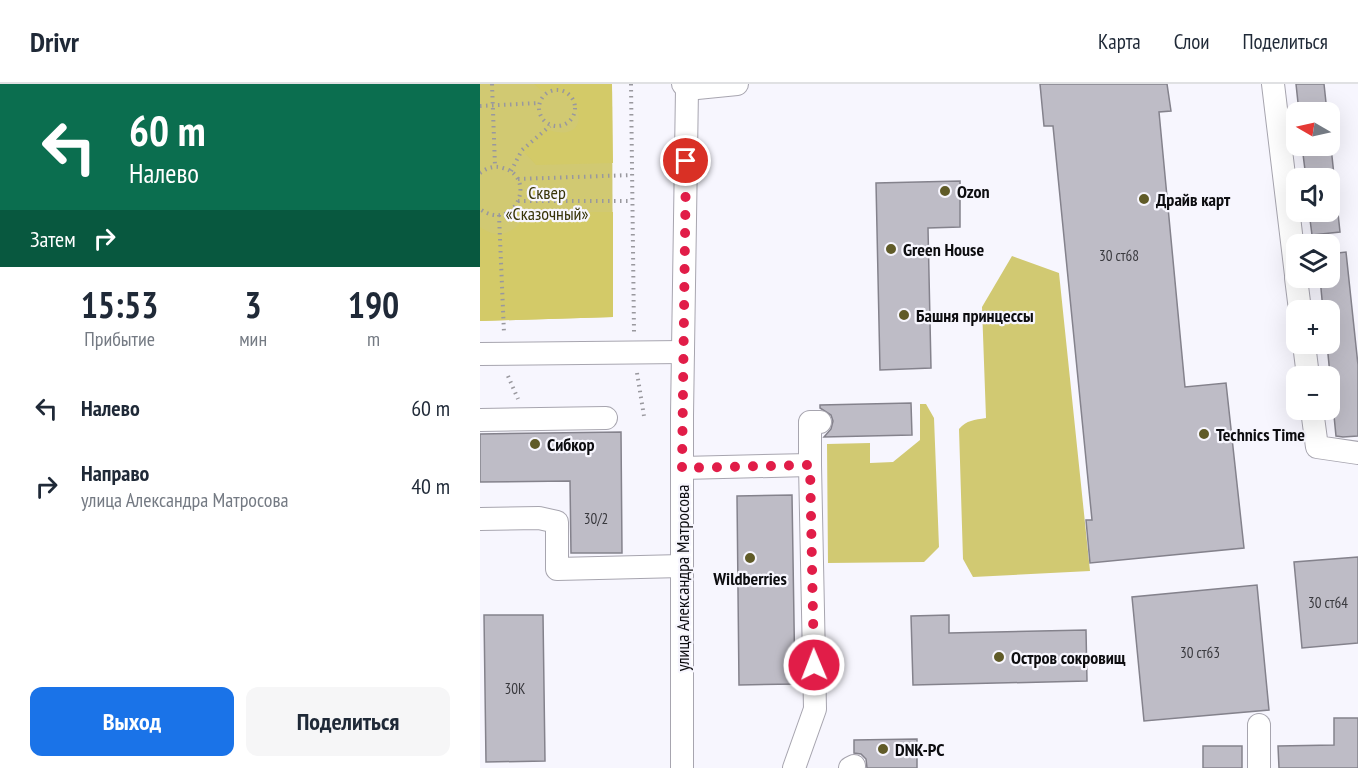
<!DOCTYPE html>
<html lang="ru">
<head>
<meta charset="utf-8">
<style>
  :root { --surface:#fff; --page:#f6f6f7; --text:#1f2937; --muted:#747a83; --line:#e0e1e3; --accent:#1a73e8 }
  body { margin:0; font-family:"PT Sans Narrow",sans-serif; background:var(--page); color:var(--text); height:100vh; display:flex; flex-direction:column; font-size:22px; white-space:nowrap }
  * { box-sizing:border-box; margin:0 }
  p { font-size:20px; color:var(--muted) }
  .icon { flex:none; width:33px; height:33px; fill:none; stroke:currentColor; stroke-width:2; stroke-linecap:round; stroke-linejoin:round }
  .map { position:relative; flex:1; overflow:hidden }
  .details { display:flex; flex-direction:column; background:var(--surface); width:480px }
  .details>* { flex:none }
  .top-card { background:#0b6e4f; color:#fff; overflow:hidden }
  .needle { width:39px; rotate:279deg }
  .tools { position:absolute; left:806px; top:18px; display:grid; gap:12px }
  .tools a { display:grid; place-items:center; width:54px; height:54px; border-radius:12px; background:var(--surface); box-shadow:0 6px 24px #0002; font-size:30px }
  .pin { position:absolute; display:grid; place-items:center; width:51px; height:51px; color:#fff; margin:-26px; border:3px solid #fff; border-radius:50%; box-shadow:0 2px 6px #0007 }
  .me { position:absolute; width:66px; margin:-33px; rotate:359deg; stroke-linejoin:round; filter:drop-shadow(0 0 4px #0008) }
  .turn { display:flex; align-items:center; gap:21px; height:126px; padding:0 30px; font-size:27px }
  .turn .icon { width:78px; height:78px; stroke-width:2.5 }
  .turn b { display:block; font-size:42px; line-height:51px }
  .then { display:flex; align-items:center; height:57px; padding:0 30px; background:#0003; gap:12px; font-size:22px }
  .eta { display:flex; justify-content:space-evenly; align-items:center; height:102px; text-align:center }
  .eta b { font-size:36px; font-weight:800; line-height:42px }
  .primary-button { display:flex; gap:12px; margin-top:auto; padding:12px 30px }
  .primary-button a { flex:1; height:69px; border-radius:12px; background:var(--accent); color:#fff; font-size:24px; font-weight:800; line-height:69px; text-align:center }
  .primary-button a+a { background:var(--page); color:var(--text) }
  ul { padding:0; list-style:none }
  li { display:flex; align-items:center; gap:18px; height:78px; padding:0 30px }
  li div { flex:1 }
  li b { display:block; font-size:22px }
  li em { font-style:normal }
  header { display:flex; align-items:center; gap:36px; box-sizing:border-box; height:84px; padding:0 30px; background:var(--surface); border-bottom:2px solid var(--line) }
  header strong { font-size:28px }
  nav { display:flex; gap:33px; margin-inline-start:auto; font-size:21px }
  main { display:flex; flex:1; min-height:0 }
  .map>svg:first-child { display:block }
</style>
</head>
<body>
<header>
<strong>Drivr</strong>
<nav><a>Карта</a><a>Слои</a><a>Поделиться</a></nav>
</header>
<main>
<section class="details">
<div class="top-card">
<div class="turn"><svg class="icon" aria-label="left" viewBox="0 0 24 24"><path d="M17 20v-9H6M10 6l-5 5 5 5"/></svg><div><b>60 m</b>Налево</div></div>
<div class="then">Затем<svg class="icon" aria-label="right" viewBox="0 0 24 24"><path d="M7 20v-9h11M14 6l5 5-5 5"/></svg></div>
</div>
<div class="eta">
<div><b>15:53</b><p>Прибытие</p></div>
<div><b>3</b><p>мин</p></div>
<div><b>190</b><p>m</p></div>
</div>
<ul>
<li><svg class="icon" aria-label="left" viewBox="0 0 24 24"><path d="M17 20v-9H6M10 6l-5 5 5 5"/></svg><div><b>Налево</b></div><em>60 m</em></li>
<li><svg class="icon" aria-label="right" viewBox="0 0 24 24"><path d="M7 20v-9h11M14 6l5 5-5 5"/></svg><div><b>Направо</b><p>улица Александра Матросова</p></div><em>40 m</em></li>
</ul>
<div class="primary-button"><a>Выход</a><a>Поделиться</a></div>
</section>
<div class="map">
<svg width="878" height="684" viewBox="0 0 878 684">
  <rect width="100%" height="100%" fill="#f7f6fe"/>
  <!-- green -->
  <g fill="#d1c972">
    <path d="M0,0H132L133,233L0,237Z"/>
    <path d="M532,172L579,189L610,487L493,493L483,475L479,345C487,336 494,336 506,334L502,223Z"/>
    <path d="M440,320H446L454,334L459,463L444,478L348,479L347,360L390,359V379L413,378L440,356Z"/>
  </g>
  <!-- forest -->
  <g fill="#d3ca68">
    <path d="M54,0H132L133,79L56,81L42,66L66,45C116,64 104,0 62,7Z"/>
    <path d="M55,128H133V233L0,237V143C27,161 34,141 55,128Z"/>
  </g>
  <!-- building -->
  <g fill="#bebcc6" stroke="#84828c" stroke-width="1.5">
    <path d="M560,0H687L691,27L679,28L705,303L746,299L764,464L610,479L606,436H612L573,42H564Z"/>
    <path d="M816,0H844L847,28H819Z"/>
    <path d="M849,44L860,148L832,151L829,128H849V94H826L822,62H849Z"/>
    <path d="M480,97V143L448,144L451,284L400,286L396,99Z"/>
    <path d="M866,168L878,281V352L863,353L856,352L847,260H849V226H843L840,194H849V170Z"/>
    <path d="M431,319L432,351L344,353L351,345L353,337L351,331L340,324V321Z"/>
    <path d="M141,348L142,469H91L90,397L0,398V350Z"/>
    <path d="M312,411L315,600L259,601L257,412Z"/>
    <path d="M878,473V559L822,564L814,478Z"/>
    <path d="M777,501L789,626L664,637L652,513Z"/>
    <path d="M4,531H63L65,677L6,678Z"/>
    <path d="M469,531V549L606,546L607,597L433,601L431,532Z"/>
    <path d="M854,634H878V684H799L798,662L854,661Z"/>
    <path d="M437,655V684H387L386,675L381,670L374,669V656Z"/>
    <rect x="723" y="662" width="39" height="22"/>
  </g>
  <g fill="none" stroke-linecap="round" stroke-linejoin="round">
    <!-- minor casing -->
    <g stroke="#a7a5af" stroke-width="24">
      <g id="minor">
        <path d="M793,0L816,191"/>
        <path d="M207,5L257,0"/>
        <path d="M816,194L820,226"/>
        <path d="M824,260L828,292"/>
        <path d="M0,270L203,268"/>
        <path d="M832,326L837,363L878,369"/>
        <path d="M0,336L126,334"/>
        <path d="M202,384L330,381V338H340"/>
        <path d="M0,435L59,434L77,438V485L202,482"/>
        <path d="M202,684V331L207,5L203,0"/>
        <path d="M314,684L335,625L330,381"/>
        <path d="M370,684L374,682"/>
        <path d="M779,684V641"/>
      </g>
    </g>
    <!-- path -->
    <g stroke="#99989e" stroke-width="4" stroke-dasharray="1.5 4.5" stroke-linecap="butt">
      <path d="M12,0L15,82"/>
      <path d="M151,0L154,248"/>
      <circle cx="77" cy="24" r="18"/>
      <path d="M0,22L59,19"/>
      <path d="M31,87L42,66L70,42"/>
      <path d="M0,89C7,84 14,81 23,84C58,93 35,150 0,125"/>
      <path d="M38,95L152,91"/>
      <path d="M38,117H152"/>
      <path d="M19,131L24,249"/>
      <path d="M157,289L164,332"/>
      <path d="M28,292L38,315"/>
    </g>
    <!-- minor -->
    <use href="#minor" stroke="#fff" stroke-width="22"/>
  </g>
  <g fill="none" stroke-linecap="round" stroke-linejoin="round">
    <!-- route -->
    <path stroke="#e11d48" stroke-width="10" stroke-dasharray="0 18" d="M206,77L202,384L330,381L334,581"/>
  </g>
  <!-- markers -->
  <g fill="#605b28" stroke="#f7f6fe" stroke-width="2">
    <circle cx="465" cy="107" r="6"/>
    <circle cx="664" cy="115" r="6"/>
    <circle cx="411" cy="165" r="6"/>
    <circle cx="424" cy="231" r="6"/>
    <circle cx="724" cy="350" r="6"/>
    <circle cx="55" cy="360" r="6"/>
    <circle cx="270" cy="474" r="6"/>
    <circle cx="519" cy="573" r="6"/>
    <circle cx="403" cy="665" r="6"/>
  </g>
  <g text-anchor="middle" dominant-baseline="central" stroke-width="4.5" stroke-linejoin="round" paint-order="stroke">
    <!-- number labels -->
    <g font-size="15" fill="#39393e">
      <text x="639" y="171">30 ст68</text>
      <text x="116" y="434">30/2</text>
      <text x="848" y="518">30 ст64</text>
      <text x="720" y="568">30 ст63</text>
      <text x="35" y="604">30К</text>
    </g>
    <!-- poi labels -->
    <g font-size="18" font-weight="bold" fill="#0d0d10" stroke="#f7f6fe" text-anchor="start">
      <text x="477" y="107">Ozon</text>
      <text x="676" y="115">Драйв карт</text>
      <text x="423" y="165">Green House</text>
      <text x="436" y="231">Башня принцессы</text>
      <text x="736" y="350">Technics Time</text>
      <text x="67" y="360">Сибкор</text>
      <text x="270" y="494" text-anchor="middle">Wildberries</text>
      <text x="531" y="573">Остров сокровищ</text>
      <text x="415" y="665">DNK-PC</text>
    </g>
    <!-- park labels -->
    <g font-size="18" fill="#383408" stroke="#f7f6fe">
      <text x="67" y="108">Сквер<tspan x="67" dy="21">«Сказочный»</tspan></text>
    </g>
    <!-- street labels -->
    <g font-size="18" fill="#0d0d10" stroke="#f7f6fe">
      <text transform="translate(202 494) rotate(-90)">улица Александра Матросова</text>
    </g>
  </g>
</svg>
<div class="tools">
<a><svg class="needle" viewBox="-14 -14 28 28"><path d="M0-13l5 13h-10z" fill="#e53935"/><path d="M0 13l5-13h-10z" fill="#747a83"/></svg></a>
<a><svg class="icon" aria-label="sound" viewBox="0 0 24 24"><path d="M4 9h4l5-4v14l-5-4H4zM17 9q2 3 0 6"/></svg></a>
<a><svg class="icon" aria-label="layers" viewBox="0 0 24 24"><path d="M12 4l9 5-9 5-9-5zM3 14l9 5 9-5"/></svg></a>
<a>+</a>
<a>−</a>
</div>
<div class="pin" style="left:206px;top:77px;background:#d93025"><svg class="icon" aria-label="arrive" viewBox="0 0 24 24"><path d="M6 21V4h12l-3 4 3 4H6"/></svg></div>
<svg class="me" style="left:334px;top:581px" viewBox="-20 -20 40 40"><circle r="17" fill="#e11d48" stroke="#fff" stroke-width="3"/><path d="M0-11L8 9 0 5-8 9z" fill="#fff"/></svg>
</div>
</main>
</body>
</html>
